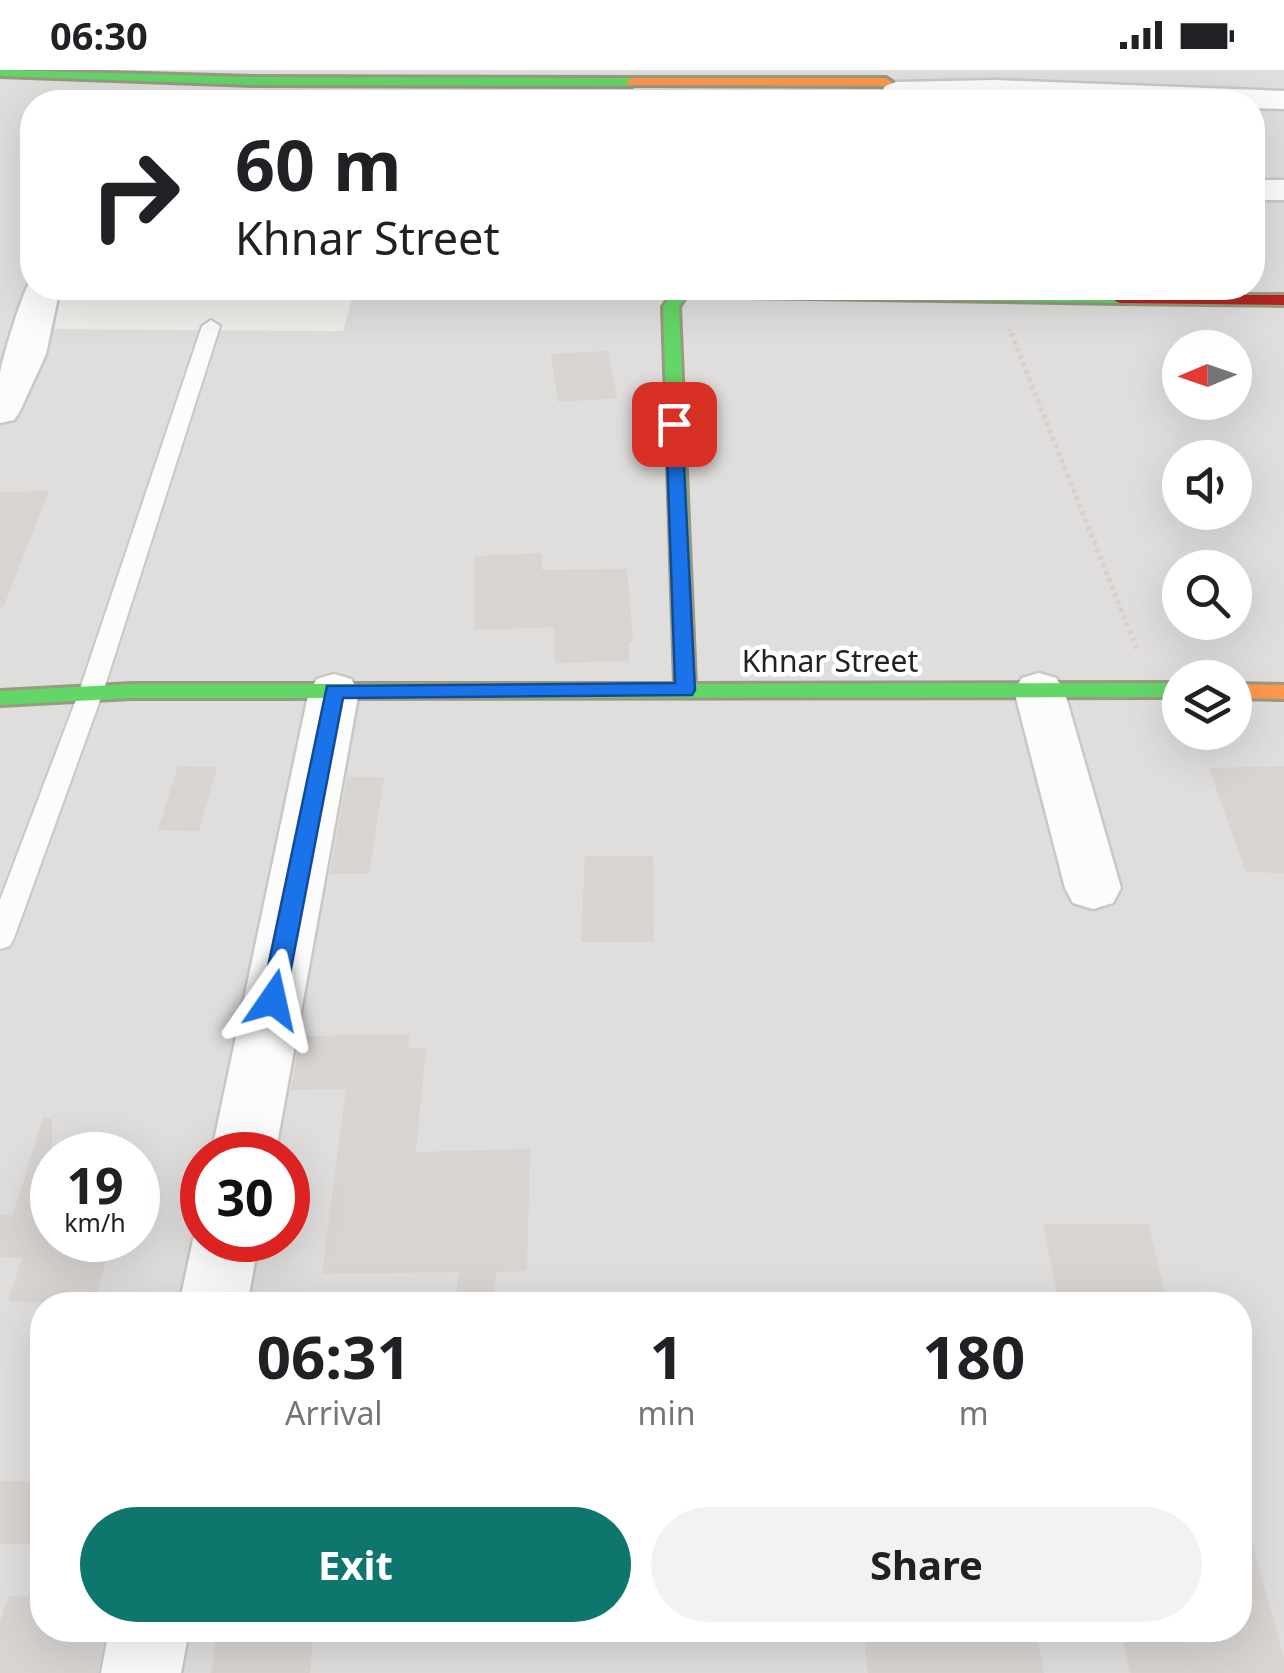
<!DOCTYPE html>
<html lang="en">
<head>
<meta charset="utf-8">
<style>
  :root { --surface:#fff; --page:#f2f2f2; --text:#202124; --muted:#757577; --accent:#0f766e }
  body { margin:0; font-family:"Noto Sans",sans-serif; background:var(--page); color:var(--text); height:100vh; display:flex; flex-direction:column; font-size:38px; white-space:nowrap }
  * { box-sizing:border-box; margin:0 }
  p { font-size:32px; color:var(--muted) }
  .icon { flex:none; width:55px; height:55px; fill:none; stroke:currentColor; stroke-width:2; stroke-linecap:round; stroke-linejoin:round }
  .map { position:relative; flex:1; overflow:hidden }
  .drawer { position:absolute; left:30px; top:1222px; width:1222px; height:350px; display:flex; flex-direction:column; background:var(--surface); border-radius:40px; box-shadow:0 10px 40px #0002 }
  .drawer>* { flex:none }
  .hud { position:absolute; left:20px; top:20px; width:1245px; height:210px; border-radius:40px; box-shadow:0 10px 40px #0002; background:#fff; color:var(--text); overflow:hidden }
  .needle { width:65px; rotate:268deg }
  .tools { position:absolute; left:1162px; top:260px; display:grid; gap:20px }
  .tools a { display:grid; place-items:center; width:90px; height:90px; border-radius:50%; background:var(--surface); box-shadow:0 10px 40px #0002; font-size:50px }
  .speed { position:absolute; left:30px; top:1062px; display:flex; gap:20px; font-size:50px; font-weight:700; text-align:center }
  .speed>* { display:grid; place-content:center; width:130px; height:130px; border-radius:50%; background:var(--surface); box-shadow:0 10px 40px #0002; line-height:1 }
  .speed small { font-size:25px; font-weight:400 }
  .speed .limit { border:15px solid #d22; background:#fff; color:#111 }
  .pin { position:absolute; display:grid; place-items:center; width:85px; height:85px; color:#fff; margin:-42px; border-radius:20px; box-shadow:0 5px 15px #0006 }
  .me { position:absolute; width:110px; margin:-55px; rotate:11deg; stroke-linejoin:round; filter:drop-shadow(0 0 8px #0008) }
  .turn { display:flex; align-items:center; gap:35px; height:210px; padding:0 50px; font-size:45px }
  .turn .icon { width:130px; height:130px; stroke-width:2.5 }
  .turn b { display:block; font-size:70px; line-height:85px }
  .eta { display:flex; justify-content:space-evenly; align-items:center; height:170px; text-align:center }
  .eta b { font-size:60px; font-weight:700; line-height:70px }
  .cta { display:flex; gap:20px; margin-top:auto; padding:20px 50px }
  .cta a { flex:1; height:115px; border-radius:60px; background:var(--accent); color:#fff; font-size:40px; font-weight:700; line-height:115px; text-align:center }
  .cta a+a { background:var(--page); color:var(--text) }
  .status { display:flex; justify-content:space-between; align-items:center; height:70px; padding:0 50px; background:var(--surface); direction:ltr }
  .status svg { height:28px; fill:currentColor }
  .map>svg:first-child { display:block }
</style>
</head>
<body>
<div class="status"><b>06:30</b><svg viewBox="0 0 49 12"><path d="M0 12V9h3v3zM5 12V6h3v6zM10 12V3h3v9zM15 12V0h3v12zM26 1h20v11H26zM47 4h2v5h-2z"/></svg></div>
<div class="map">
<svg width="1284" height="1603" viewBox="0 0 1284 1603">
  <rect width="100%" height="100%" fill="#f0eeeb"/>
  <!-- residential -->
  <path fill="#dfdedc" fill-rule="evenodd" d="M0,0H1284V1603H0ZM161,28L1252,32V218H644L643,230L352,228L343,261L39,259L60,218H32V32H158ZM1180,278H1235V332H1180ZM1180,388H1235V442H1180ZM1180,498H1235V552H1180ZM1180,608H1235V662H1180ZM52,1085H138V1170H52ZM202,1085H288V1170H202ZM42,1235H1240V1560H42Z"/>
  <!-- building -->
  <g fill="#d7d4d2">
    <path d="M608,281L617,328L558,332L551,284Z"/>
    <path d="M49,421L3,538H0V422Z"/>
    <path d="M542,483V500L627,499L633,572H629V591L555,593L554,557L474,560L475,486Z"/>
    <path d="M178,696L217,697L199,761L158,760Z"/>
    <path d="M1284,696V803L1246,802L1209,698Z"/>
    <path d="M347,707H384L369,804H330Z"/>
    <path d="M585,786H653L654,872H581Z"/>
    <path d="M410,964L408,978H426L416,1082L530,1079L527,1201L496,1202L494,1235H455L459,1202L322,1204L346,1019L291,1020L300,966Z"/>
    <path d="M43,1047L52,1049V1170H111L94,1235L8,1231L22,1188L0,1187V1145H13Z"/>
    <path d="M1043,1154H1148L1168,1235H1059Z"/>
    <path d="M0,1411H42V1444L35,1474H0Z"/>
    <path d="M1252,1473L1284,1588V1603H1130L1121,1560H1240V1474Z"/>
    <path d="M9,1526L42,1528V1560H105L98,1603H0V1552Z"/>
    <path d="M217,1560H314L310,1603H211Z"/>
    <path d="M863,1560H1036L1044,1603H868Z"/>
  </g>
  <g fill="none" stroke-linecap="round" stroke-linejoin="round">
    <!-- lane casing -->
    <g stroke="#c9c8c7" stroke-width="4">
      <path id="lane" d="M211,250L220,256L103,622L14,868L10,876L0,879V830L79,622L202,256Z"/>
    </g>
    <!-- street casing -->
    <g stroke="#c9c8c7" stroke-width="5">
      <g id="street">
        <path d="M995,10L1284,21V39L1252,38V32L897,30L886,27L882,21L886,15L897,12Z"/>
        <rect x="1252" y="110" width="32" height="20"/>
        <path d="M32,209V218H60L46,284L20,341L14,350L0,353C0,337 0,321 0,305C1,292 24,216 32,209Z"/>
        <path d="M1039,603L1056,608L1064,620L1121,818L1113,833L1093,839L1073,833L1065,818L1014,620L1022,608Z"/>
        <path d="M334,604L351,609L359,621L275,1085H211L309,621L317,609Z"/>
        <path d="M202,1148V1170H259L247,1235H179L193,1170Z"/>
        <path d="M109,1560H189L181,1603H101Z"/>
      </g>
    </g>
    <!-- fast casing -->
    <g stroke="#999a82" stroke-width="6">
      <g id="fast">
        <path d="M0,0L253,7L632,8L638,12L632,16L253,15L0,6Z"/>
        <path d="M676,218L1120,223L1128,228L1120,233L686,226L679,237L695,614L1180,613V627L132,628L0,635V621L132,614H675L663,237Z"/>
      </g>
    </g>
    <!-- slow casing -->
    <g stroke="#999a82" stroke-width="6">
      <g id="slow">
        <path d="M632,8H886L892,12L886,16L628,15L626,12Z"/>
        <path d="M1235,614L1284,615V629L1235,628Z"/>
      </g>
    </g>
    <!-- jam casing -->
    <g stroke="#999a82" stroke-width="6">
      <path id="jam" d="M1115,225H1284V235L1120,233L1115,231Z"/>
    </g>
    <!-- path-far1 -->
    <path stroke="#dccecd" stroke-width="4" stroke-dasharray="2.5 2.5" stroke-linecap="butt" d="M1009,259L1012,266"/>
    <!-- path -->
    <path stroke="#dccecd" stroke-width="5" stroke-dasharray="4 4" stroke-linecap="butt" d="M1011,263L1138,582"/>
    <!-- lane -->
    <use href="#lane" fill="#fdfcfc" fill-rule="evenodd"/>
    <!-- street -->
    <use href="#street" fill="#fdfcfc" fill-rule="evenodd"/>
    <!-- fast -->
    <use href="#fast" fill="#63d668" fill-rule="evenodd"/>
    <!-- slow -->
    <use href="#slow" fill="#ff974d" fill-rule="evenodd"/>
    <!-- jam -->
    <use href="#jam" fill="#b3261e" fill-rule="evenodd"/>
  </g>
  <!-- route -->
  <path fill="#1a73e8" stroke="#114b97" stroke-width="2.5" d="M674,349L682,354L695,620L692,625L343,628L285,930L282,937H265L261,930L327,616L675,613L666,354Z"/>
  <g text-anchor="middle" dominant-baseline="central" stroke-width="9" stroke-linejoin="round" paint-order="stroke">
    <!-- street labels -->
    <g font-size="30" fill="#222" stroke="#fff">
      <text x="830" y="590">Khnar Street</text>
    </g>
  </g>
</svg>
<div class="tools">
<a><svg class="needle" viewBox="-14 -14 28 28"><path d="M0-13l5 13h-10z" fill="#e53935"/><path d="M0 13l5-13h-10z" fill="#757577"/></svg></a>
<a><svg class="icon" aria-label="sound" viewBox="0 0 24 24"><path d="M4 9h4l5-4v14l-5-4H4zM17 9q2 3 0 6"/></svg></a>
<a><svg class="icon" aria-label="search" viewBox="0 0 24 24"><circle cx="10" cy="10" r="6"/><path d="M15 15l6 6"/></svg></a>
<a><svg class="icon" aria-label="layers" viewBox="0 0 24 24"><path d="M12 4l9 5-9 5-9-5zM3 14l9 5 9-5"/></svg></a>
</div>
<div class="speed"><div>19<small>km/h</small></div><div class="limit">30</div></div>
<div class="pin" style="left:674px;top:354px;background:#d93025"><svg class="icon" aria-label="arrive" viewBox="0 0 24 24"><path d="M6 21V4h12l-3 4 3 4H6"/></svg></div>
<svg class="me" style="left:273px;top:930px" viewBox="-20 -20 40 40"><path d="M0-17L14 15 0 8-14 15z" fill="#1a73e8" stroke="#fff" stroke-width="4"/></svg>
<div class="hud">
<div class="turn"><svg class="icon" aria-label="right" viewBox="0 0 24 24"><path d="M7 20v-9h11M14 6l5 5-5 5"/></svg><div><b>60 m</b>Khnar Street</div></div>
</div>
<section class="drawer">
<div class="eta">
<div><b>06:31</b><p>Arrival</p></div>
<div><b>1</b><p>min</p></div>
<div><b>180</b><p>m</p></div>
</div>
<div class="cta"><a>Exit</a><a>Share</a></div>
</section>
</div>
</body>
</html>
